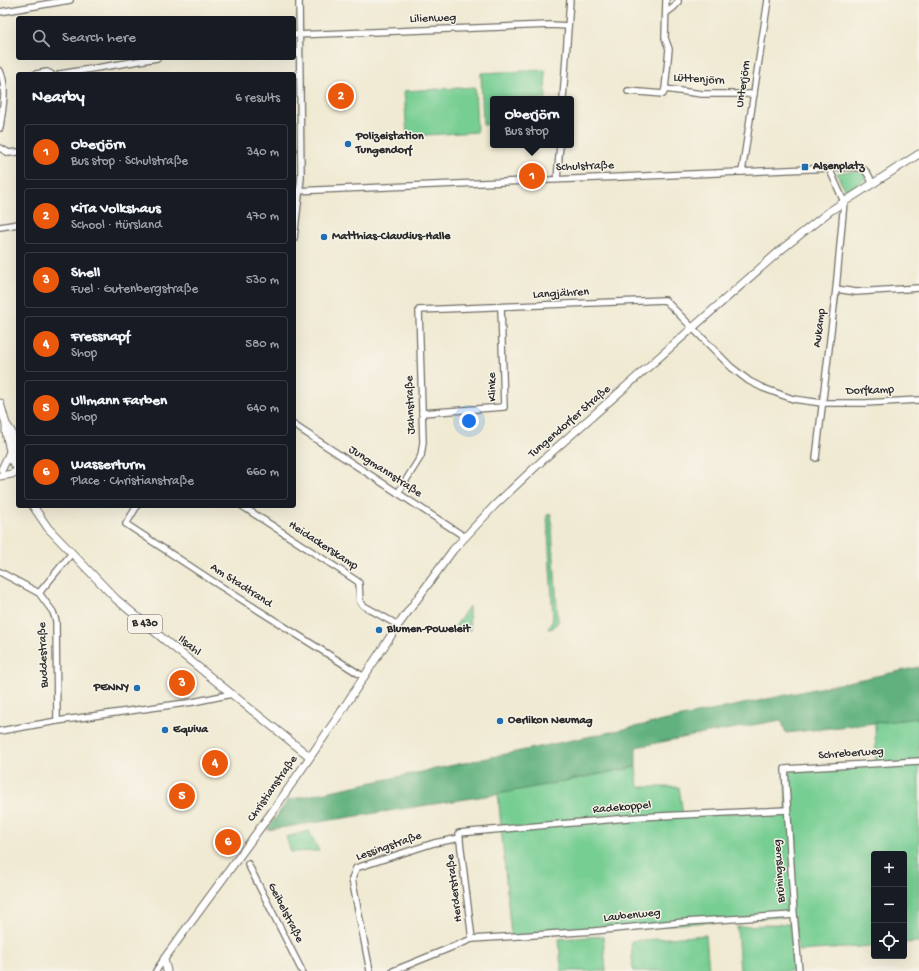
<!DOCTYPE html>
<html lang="en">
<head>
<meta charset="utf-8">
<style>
	:root { --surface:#171b24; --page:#242831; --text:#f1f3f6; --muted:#9ea1a6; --line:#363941; --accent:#ea580c }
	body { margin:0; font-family:"Gochi Hand",sans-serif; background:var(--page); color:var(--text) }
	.controls { position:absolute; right:12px; bottom:12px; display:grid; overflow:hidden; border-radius:4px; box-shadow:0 4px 16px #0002 }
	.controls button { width:36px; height:36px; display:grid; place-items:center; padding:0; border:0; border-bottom:1px solid var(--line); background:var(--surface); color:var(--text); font:20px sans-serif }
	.you { position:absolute; left:469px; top:421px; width:14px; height:14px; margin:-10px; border:3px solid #fff; border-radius:50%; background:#1a73e8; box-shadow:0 0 0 6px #1a73e833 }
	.badge { display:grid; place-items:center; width:26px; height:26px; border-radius:50%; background:var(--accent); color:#fff; font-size:13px; font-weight:700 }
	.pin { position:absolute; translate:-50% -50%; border:2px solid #fff; box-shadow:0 1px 4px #0006 }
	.popup { position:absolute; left:490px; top:96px; width:84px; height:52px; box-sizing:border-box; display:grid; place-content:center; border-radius:4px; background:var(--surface); filter:drop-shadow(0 1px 3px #0005); font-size:13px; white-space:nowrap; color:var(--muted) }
	.popup b { font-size:15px; color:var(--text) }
	.popup::after { content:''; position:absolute; left:50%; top:100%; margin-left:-8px; border:8px solid transparent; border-top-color:var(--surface) }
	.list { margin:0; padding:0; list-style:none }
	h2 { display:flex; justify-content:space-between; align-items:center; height:52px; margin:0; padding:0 16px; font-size:17px }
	h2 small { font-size:13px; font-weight:400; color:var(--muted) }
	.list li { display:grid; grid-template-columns:26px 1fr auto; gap:12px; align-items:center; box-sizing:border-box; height:56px; margin:0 8px 8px; padding:0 8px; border:1px solid var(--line); border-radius:4px }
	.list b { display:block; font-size:15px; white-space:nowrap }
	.list p { margin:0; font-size:13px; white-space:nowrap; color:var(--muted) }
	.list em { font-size:13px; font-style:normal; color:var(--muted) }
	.icon { flex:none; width:22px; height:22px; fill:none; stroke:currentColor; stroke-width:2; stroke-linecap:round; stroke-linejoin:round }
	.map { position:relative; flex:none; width:919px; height:971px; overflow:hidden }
	.search { position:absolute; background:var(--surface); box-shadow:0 4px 16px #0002; left:16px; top:16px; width:280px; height:44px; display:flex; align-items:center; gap:10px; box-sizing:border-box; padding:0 14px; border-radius:4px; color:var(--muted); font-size:15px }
	.panel { position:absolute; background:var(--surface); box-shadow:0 4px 16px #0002; left:16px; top:72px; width:280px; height:436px; border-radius:4px }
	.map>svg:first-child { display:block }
</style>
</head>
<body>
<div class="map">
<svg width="919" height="971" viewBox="0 0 919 971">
	<rect width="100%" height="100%" fill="#f7f3e8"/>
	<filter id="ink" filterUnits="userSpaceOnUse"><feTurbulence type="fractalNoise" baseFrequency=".025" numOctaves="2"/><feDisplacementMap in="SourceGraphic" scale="8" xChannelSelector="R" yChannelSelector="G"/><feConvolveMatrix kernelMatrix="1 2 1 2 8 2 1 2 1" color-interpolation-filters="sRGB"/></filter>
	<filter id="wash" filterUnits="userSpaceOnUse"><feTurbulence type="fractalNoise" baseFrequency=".012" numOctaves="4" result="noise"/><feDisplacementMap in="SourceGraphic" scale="16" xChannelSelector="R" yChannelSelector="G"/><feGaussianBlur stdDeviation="0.9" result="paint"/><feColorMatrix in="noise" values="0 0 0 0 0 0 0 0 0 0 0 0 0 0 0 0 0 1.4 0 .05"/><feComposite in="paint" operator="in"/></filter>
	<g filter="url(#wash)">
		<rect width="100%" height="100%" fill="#f0ead3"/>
		<!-- green -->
		<g fill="#77ce93" stroke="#517c5f">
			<polygon points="545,70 546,99 493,99 493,124 483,125 481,73"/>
			<polygon points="475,87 477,132 407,136 404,91"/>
			<polygon points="861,171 865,175 865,179 861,183 845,191 837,174 839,172"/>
			<polygon points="551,514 558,622 553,628 548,629 552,622 553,617 547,515"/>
			<polygon points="469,606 470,630 455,631 455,627"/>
			<polygon points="919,718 919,942 904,943 904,854 874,854 874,946 798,951 794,916 511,936 498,794 636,767 638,787 679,787 683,815 787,810 785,769 876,763 875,723"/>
			<polygon points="309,831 319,851 291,852 286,837"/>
			<polygon points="790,923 793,971 740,971 737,927"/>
			<polygon points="706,935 709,971 633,971 631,941"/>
			<polygon points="603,936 606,971 561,971 559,939"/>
		</g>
		<!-- forest -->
		<polygon fill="#61b17d" stroke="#466e54" points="919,667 919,718 786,733 781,720 713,732 636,747 636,767 498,794 267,830 288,800"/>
	</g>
	<g filter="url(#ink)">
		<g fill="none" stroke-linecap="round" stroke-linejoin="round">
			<!-- minor casing -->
			<g stroke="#706e66" stroke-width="8">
				<g id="minor">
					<polyline points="0,12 70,0"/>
					<polyline points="666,13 674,7 678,2 678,0"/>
					<polyline points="294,35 551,25 568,26"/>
					<path d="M0,71C8,88 2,110 0,128"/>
					<polyline points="36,74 47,72 51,74"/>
					<polyline points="60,74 157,58"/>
					<polyline points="665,89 702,94 754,94"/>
					<polyline points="628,91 663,94 665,89 669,49 665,38 666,0"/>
					<polyline points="563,99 570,0"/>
					<polyline points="0,148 9,153 18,152"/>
					<polyline points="742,172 768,0"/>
					<polyline points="557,179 560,145"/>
					<path d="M294,191L856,167C866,168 869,175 872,183"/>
					<polyline points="0,227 18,224"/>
					<polyline points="294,238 301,178 299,0"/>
					<polyline points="836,289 856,292 919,288"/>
					<polyline points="422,413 504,407 501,308"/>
					<polyline points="294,425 465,537"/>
					<polyline points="816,458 836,289 844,202 829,168"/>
					<polyline points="398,493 421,456 423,442 419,310 665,300 731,367 749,381 763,388 793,399 822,403 865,403 919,400"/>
					<polyline points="137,506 126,524 214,582 364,677"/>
					<polyline points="242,506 357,581 359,583 360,602 364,606 398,625"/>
					<polyline points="0,572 39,593 53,612 56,621 57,721"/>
					<polyline points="39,593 72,553"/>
					<polyline points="0,731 57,721 193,702 232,694"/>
					<polyline points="248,864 302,971"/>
					<polyline points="472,939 459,833 639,817 787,810"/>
					<polyline points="156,971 164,959"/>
					<polyline points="370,971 352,879 356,868 434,843 460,838"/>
					<polyline points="393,971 472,939 594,931 685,922 794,915"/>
					<polyline points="799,971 794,915 785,769 919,761"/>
				</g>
			</g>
			<!-- major casing -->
			<g stroke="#706e66" stroke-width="9">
				<g id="major">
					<polyline points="0,403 6,424 6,432 12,461 18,469"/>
					<polyline points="6,424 11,431 18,456"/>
					<polyline points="2,469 10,452"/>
					<polyline points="0,476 12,474 18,470"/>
					<polyline points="33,506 48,528 116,599 167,642 309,756"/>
					<polyline points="167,971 164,959 277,805 337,718 396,628 453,550 495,505 546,457 782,249 830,211 919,154"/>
				</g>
			</g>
			<!-- minor -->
			<use href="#minor" stroke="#fff" stroke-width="5.5"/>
			<!-- major -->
			<use href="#major" stroke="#fff" stroke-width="7"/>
		</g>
	</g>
	<!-- markers -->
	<g fill="#1f6fb2" stroke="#f7f3e8" stroke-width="1.5">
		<circle cx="348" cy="144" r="4"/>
		<rect x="801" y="163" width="8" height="8" rx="2"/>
		<circle cx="324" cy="237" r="4"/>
		<circle cx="379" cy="630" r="4"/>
		<circle cx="137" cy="688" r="4"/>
		<circle cx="500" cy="721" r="4"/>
		<circle cx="165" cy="730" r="4"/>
	</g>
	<g text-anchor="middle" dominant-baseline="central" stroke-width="3" stroke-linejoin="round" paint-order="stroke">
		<!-- shield labels -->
		<rect fill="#f7f3e8" stroke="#686764" stroke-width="1" x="128" y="615" width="34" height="18" rx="3"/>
		<g font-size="11" font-weight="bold" fill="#2b2b2b">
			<text x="145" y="624">B 430</text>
		</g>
		<!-- street labels -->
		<g font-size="12" fill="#2b2b2b" stroke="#f7f3e8">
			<text transform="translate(433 19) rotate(-2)">Lilienweg</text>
			<text transform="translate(699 80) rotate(4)">Lüttenjörn</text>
			<text transform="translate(744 84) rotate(-81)">Unterjörn</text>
			<text transform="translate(585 167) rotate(-2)">Schulstraße</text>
			<text transform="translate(561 294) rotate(-3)">Langjähren</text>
			<text transform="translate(820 328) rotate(-83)">Aukamp</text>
			<text transform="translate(493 387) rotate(-92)">Klinke</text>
			<text transform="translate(870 391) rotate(-2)">Dorfkamp</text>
			<text transform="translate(411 405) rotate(-92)">Jahnstraße</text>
			<text transform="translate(570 422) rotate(-41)">Tungendorfer Straße</text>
			<text transform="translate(385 472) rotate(33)">Jungmannstraße</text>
			<text transform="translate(323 546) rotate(33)">Heidackerskamp</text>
			<text transform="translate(241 586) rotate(33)">Am Stadtrand</text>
			<text transform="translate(189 646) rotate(39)">Ilsahl</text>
			<text transform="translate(44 655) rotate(-92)">Buddestraße</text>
			<text transform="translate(851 754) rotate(-4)">Schreberweg</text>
			<text transform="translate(273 789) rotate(-55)">Christianstraße</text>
			<text transform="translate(622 808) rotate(-5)">Radekoppel</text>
			<text transform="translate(389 847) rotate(-19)">Lessingstraße</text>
			<text transform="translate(780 871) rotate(-94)">Brüningsweg</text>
			<text transform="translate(455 888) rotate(-97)">Herderstraße</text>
			<text transform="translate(285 913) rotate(63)">Geibelstraße</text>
			<text transform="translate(632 916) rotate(-6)">Laubenweg</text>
		</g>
		<!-- poi labels -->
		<g font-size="12" font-weight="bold" fill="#2b2b2b" stroke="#f7f3e8" text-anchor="start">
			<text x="356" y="137">Polizeistation<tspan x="356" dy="14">Tungendorf</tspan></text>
			<text x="813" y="167">Alsenplatz</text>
			<text x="332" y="237">Matthias-Claudius-Halle</text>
			<text x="387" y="630">Blumen-Poweleit</text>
			<text x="129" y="688" text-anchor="end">PENNY</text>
			<text x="508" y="721">Oerlikon Neumag</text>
			<text x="173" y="730">Equiva</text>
		</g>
	</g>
</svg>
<div class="controls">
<button>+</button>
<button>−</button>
<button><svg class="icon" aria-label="locate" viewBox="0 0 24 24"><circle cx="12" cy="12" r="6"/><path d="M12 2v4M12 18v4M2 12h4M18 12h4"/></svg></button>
</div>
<div class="you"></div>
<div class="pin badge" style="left:532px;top:176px">1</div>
<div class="popup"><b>Oberjörn</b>Bus stop</div>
<div class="pin badge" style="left:341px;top:96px">2</div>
<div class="pin badge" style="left:182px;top:683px">3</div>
<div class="pin badge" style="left:215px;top:763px">4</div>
<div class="pin badge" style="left:182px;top:796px">5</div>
<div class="pin badge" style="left:228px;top:842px">6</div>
<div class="search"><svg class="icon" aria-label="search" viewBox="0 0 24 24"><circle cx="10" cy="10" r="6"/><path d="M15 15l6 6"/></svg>Search here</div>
<section class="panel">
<h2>Nearby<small>6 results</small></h2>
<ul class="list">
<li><span class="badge">1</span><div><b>Oberjörn</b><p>Bus stop · Schulstraße</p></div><em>340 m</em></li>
<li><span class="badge">2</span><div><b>KiTa Volkshaus</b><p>School · Hürsland</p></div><em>470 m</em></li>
<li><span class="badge">3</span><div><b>Shell</b><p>Fuel · Gutenbergstraße</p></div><em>530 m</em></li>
<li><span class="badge">4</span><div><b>Fressnapf</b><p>Shop</p></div><em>580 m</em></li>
<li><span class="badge">5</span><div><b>Ullmann Farben</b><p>Shop</p></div><em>640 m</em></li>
<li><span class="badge">6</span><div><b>Wasserturm</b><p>Place · Christianstraße</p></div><em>660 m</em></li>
</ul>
</section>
</div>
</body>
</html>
